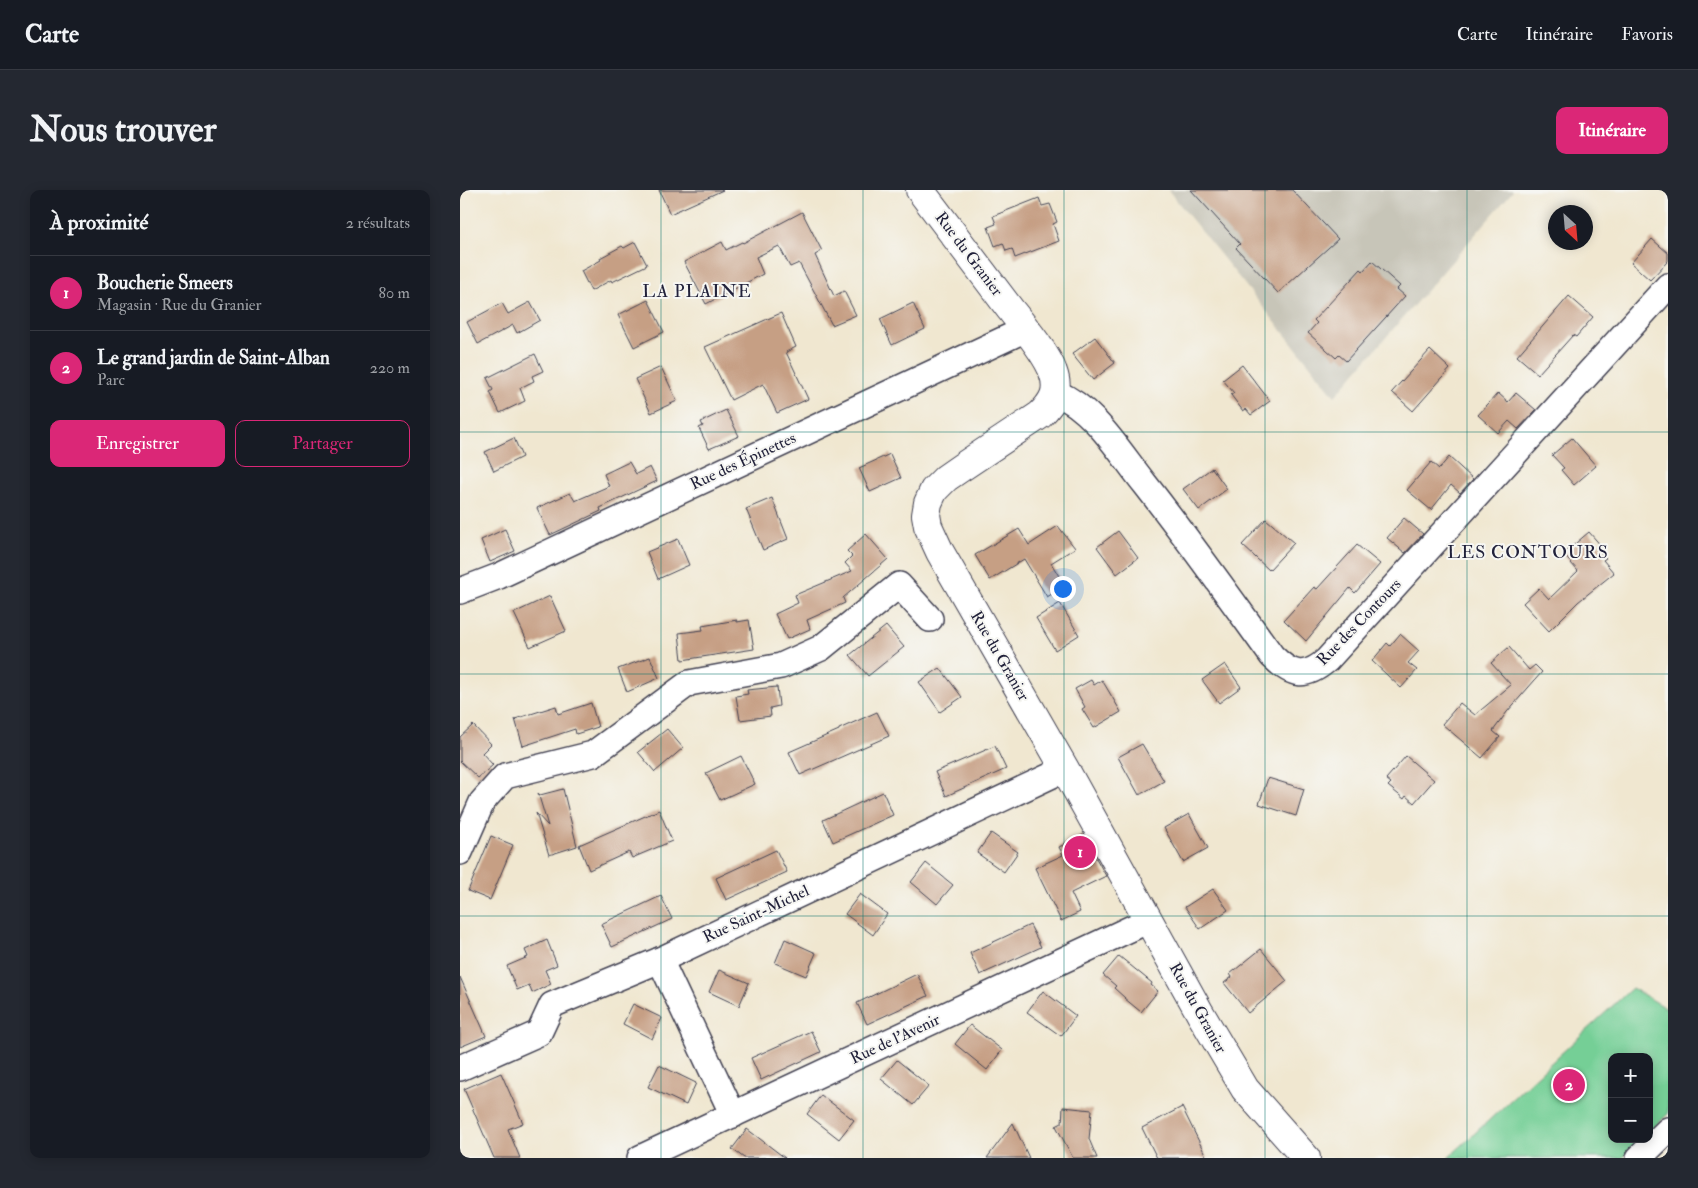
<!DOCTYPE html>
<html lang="fr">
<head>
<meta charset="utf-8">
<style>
	:root { --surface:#171b24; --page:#242831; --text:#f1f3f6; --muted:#9ea1a6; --line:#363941; --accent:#db2777 }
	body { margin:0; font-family:"IM FELL Double Pica",serif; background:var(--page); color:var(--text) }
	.controls { position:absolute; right:15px; bottom:15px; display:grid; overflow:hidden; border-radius:10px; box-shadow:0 2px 12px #0003 }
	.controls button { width:45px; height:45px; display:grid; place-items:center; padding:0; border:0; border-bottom:1px solid var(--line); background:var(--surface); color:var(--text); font:25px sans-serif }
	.compass { position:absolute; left:1088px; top:15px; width:45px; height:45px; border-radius:50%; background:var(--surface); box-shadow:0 2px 12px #0003; rotate:154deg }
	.you { position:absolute; left:602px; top:398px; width:18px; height:18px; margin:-12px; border:4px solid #fff; border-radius:50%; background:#1a73e8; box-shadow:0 0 0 8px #1a73e833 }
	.badge { display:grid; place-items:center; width:32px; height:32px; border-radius:50%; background:var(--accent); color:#fff; font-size:16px; font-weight:700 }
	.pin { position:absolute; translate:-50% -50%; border:2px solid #fff; box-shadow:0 1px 5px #0006 }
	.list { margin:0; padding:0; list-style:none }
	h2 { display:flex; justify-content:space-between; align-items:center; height:65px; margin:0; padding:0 20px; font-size:21px }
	h2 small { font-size:16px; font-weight:400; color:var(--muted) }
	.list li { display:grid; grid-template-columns:32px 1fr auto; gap:15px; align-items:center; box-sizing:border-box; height:75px; padding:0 20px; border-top:1px solid var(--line) }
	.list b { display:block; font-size:19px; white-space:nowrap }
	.list p { margin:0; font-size:16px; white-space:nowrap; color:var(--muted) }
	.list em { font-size:16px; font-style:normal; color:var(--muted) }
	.actions { display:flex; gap:10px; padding:15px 20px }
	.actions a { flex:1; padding:11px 0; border:1px solid var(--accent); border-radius:10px; text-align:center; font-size:18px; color:var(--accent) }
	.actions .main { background:var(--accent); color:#fff }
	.map { position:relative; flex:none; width:1208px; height:968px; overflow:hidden; border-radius:10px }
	header { display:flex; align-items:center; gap:30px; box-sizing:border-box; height:70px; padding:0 25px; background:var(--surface); border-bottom:1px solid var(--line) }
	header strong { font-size:24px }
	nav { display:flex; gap:28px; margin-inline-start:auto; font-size:18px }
	.intro { display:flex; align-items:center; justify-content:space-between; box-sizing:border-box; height:120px; padding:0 30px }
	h1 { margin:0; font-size:35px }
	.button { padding:12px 22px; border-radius:10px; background:var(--accent); color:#fff; font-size:18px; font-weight:700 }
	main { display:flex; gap:30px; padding:0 30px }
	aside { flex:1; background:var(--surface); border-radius:10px; box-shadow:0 2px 12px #0003 }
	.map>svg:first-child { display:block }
</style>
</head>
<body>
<header>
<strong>Carte</strong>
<nav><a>Carte</a><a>Itinéraire</a><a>Favoris</a></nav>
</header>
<div class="intro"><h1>Nous trouver</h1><a class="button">Itinéraire</a></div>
<main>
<aside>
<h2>À proximité<small>2 résultats</small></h2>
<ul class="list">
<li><span class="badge">1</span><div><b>Boucherie Smeers</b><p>Magasin · Rue du Granier</p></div><em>80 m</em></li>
<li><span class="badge">2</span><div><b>Le grand jardin de Saint-Alban</b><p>Parc</p></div><em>220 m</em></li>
</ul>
<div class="actions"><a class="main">Enregistrer</a><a>Partager</a></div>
</aside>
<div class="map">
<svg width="1208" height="968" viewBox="0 0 1208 968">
	<rect width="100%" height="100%" fill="#f6f6f2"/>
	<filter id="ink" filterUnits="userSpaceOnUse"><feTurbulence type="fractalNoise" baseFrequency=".02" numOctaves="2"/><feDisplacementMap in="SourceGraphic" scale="10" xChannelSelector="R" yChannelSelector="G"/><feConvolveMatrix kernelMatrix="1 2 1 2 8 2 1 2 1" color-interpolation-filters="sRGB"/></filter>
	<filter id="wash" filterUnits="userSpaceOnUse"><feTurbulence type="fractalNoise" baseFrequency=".0096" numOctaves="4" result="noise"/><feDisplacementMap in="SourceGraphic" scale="20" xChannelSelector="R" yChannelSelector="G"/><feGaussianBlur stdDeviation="1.12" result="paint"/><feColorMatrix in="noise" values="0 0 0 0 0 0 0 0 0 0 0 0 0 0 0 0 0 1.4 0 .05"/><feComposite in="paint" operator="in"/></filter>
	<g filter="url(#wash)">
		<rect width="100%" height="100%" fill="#f0e7d0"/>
		<!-- industrial -->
		<polygon fill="#c7c5b8" points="708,0 1052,0 1053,1 875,206"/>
		<!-- green -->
		<polygon fill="#75cf96" stroke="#4c7868" points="1172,798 1208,819 1208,924 1189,942 1189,867 1152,867 1152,949 1181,949 1162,968 988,968"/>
		<g id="blocks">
			<!-- building -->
			<g fill="#c69f84">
				<polygon points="199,0 263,0 210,24"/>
				<polygon points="731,0 832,0 878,49 818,103 776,58 780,54"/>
				<polygon points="579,8 582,16 590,14 597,32 593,34 599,51 555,68 552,59 546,61 543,53 535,56 528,37 536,34 533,26"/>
				<polygon points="342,22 362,61 355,65 374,106 384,101 396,125 372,135 339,73 330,77 319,56 296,67 303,84 246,114 224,72 262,52 266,60 282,52 283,53"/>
				<polygon points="1192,49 1208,63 1208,71 1190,90 1171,73"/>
				<polygon points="175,52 187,75 152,92 151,90 131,101 121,81 141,70 140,68 162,56 164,58"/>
				<polygon points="912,71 940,96 937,99 945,106 886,171 879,165 876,168 848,143 857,133 854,130 879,103 901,79 903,81"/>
				<polygon points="1109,106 1133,127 1116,147 1113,145 1078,184 1057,166"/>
				<polygon points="188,110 204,142 174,157 158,125"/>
				<polygon points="70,112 80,130 57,143 53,135 18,154 7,132 42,113 48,124"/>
				<polygon points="453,113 465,139 432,155 420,129"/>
				<polygon points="321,123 336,157 326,162 348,209 317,223 303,194 271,210 245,157"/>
				<polygon points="635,147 655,173 633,190 612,164"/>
				<polygon points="970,160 990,179 953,221 932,202"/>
				<polygon points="75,164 83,181 72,186 74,191 60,198 65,211 40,223 30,202 33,200 27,188"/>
				<polygon points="782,175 810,211 791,225 786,219 783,221 771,205 774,203 763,190"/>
				<polygon points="201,177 217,211 191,223 175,189"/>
				<polygon points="1038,203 1048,212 1056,203 1076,220 1058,239 1049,231 1038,243 1018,225"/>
				<polygon points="266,220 279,246 249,259 239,238 243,236 241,232"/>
				<polygon points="54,248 62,267 34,281 25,262"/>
				<polygon points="1112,248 1136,276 1114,295 1101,280 1104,278 1092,265"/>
				<polygon points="430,264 441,288 410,302 399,278"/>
				<polygon points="989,267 1013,289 1000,303 991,295 971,320 947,300 971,272 979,279"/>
				<polygon points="169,272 176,284 190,277 197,291 140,318 141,321 90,345 77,318 110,303 115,311 149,296 144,284"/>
				<polygon points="752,278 767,299 739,320 723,299"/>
				<polygon points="312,308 328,349 303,360 286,319"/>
				<polygon points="944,328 963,344 945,363 927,348"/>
				<polygon points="806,329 834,353 809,380 782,355"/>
				<polygon points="598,336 615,358 591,373 605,396 587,407 564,369 530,390 515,365 559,339 569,355"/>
				<polygon points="45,339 55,361 30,372 21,350"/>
				<polygon points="658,341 678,368 657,384 637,357"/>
				<polygon points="1129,342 1143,358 1140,362 1146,368 1143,370 1154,383 1118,412 1089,441 1063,413 1079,398 1089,409 1118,381 1103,364"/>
				<polygon points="406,344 428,369 383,408 385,413 347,430 350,439 327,449 315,424 338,413 335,405 392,381 385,373 392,366 387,361"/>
				<polygon points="218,349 229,375 198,389 187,362"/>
				<polygon points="897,355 920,374 895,403 890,398 846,451 824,430 854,397 857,399"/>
				<polygon points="90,406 106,441 70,457 54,423"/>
				<polygon points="600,413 619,445 595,460 576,428"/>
				<polygon points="277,430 277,432 289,430 294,459 222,470 219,443 243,440 242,436"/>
				<polygon points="426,436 444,457 408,486 390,465"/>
				<polygon points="940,444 959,461 948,473 957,480 941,498 912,471 927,453 930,456"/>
				<polygon points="1049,457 1069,480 1075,475 1082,482 1047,522 1033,541 1040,547 1022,568 982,534 1000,513 1015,525 1051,495 1031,473"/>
				<polygon points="190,467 199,488 167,502 158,479"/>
				<polygon points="765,474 781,497 759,513 742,490"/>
				<polygon points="480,478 502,507 480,522 459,492"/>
				<polygon points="631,490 634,495 642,490 661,522 634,538 622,519 625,517 615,499"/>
				<polygon points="317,497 319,516 310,518 311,526 280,530 276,506 288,504 287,500"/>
				<polygon points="131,513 138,537 116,544 115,539 63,556 55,529 96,516 98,524"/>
				<polygon points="417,522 429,546 340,585 329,562 379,540 379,539"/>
				<polygon points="13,535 31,554 22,563 33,575 18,588 0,571 0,547"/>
				<polygon points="207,539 223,558 195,582 178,562"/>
				<polygon points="682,554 704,591 679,605 658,567"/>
				<polygon points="535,556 546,579 486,606 475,582"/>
				<polygon points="281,566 295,594 260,610 246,583"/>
				<polygon points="946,566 974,590 954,613 946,606 944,609 928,596 931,593 926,589"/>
				<polygon points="808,588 844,599 836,626 799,614"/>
				<polygon points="103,599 117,656 89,665 76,623 88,636 78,603 80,605"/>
				<polygon points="423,602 433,625 373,652 363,630"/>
				<polygon points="199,620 212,651 172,668 169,662 129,680 119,655"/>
				<polygon points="729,624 748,658 723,672 704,638"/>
				<polygon points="531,643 558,662 544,682 517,663"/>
				<polygon points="623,645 646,686 611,703 620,722 601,731 575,678 603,665 599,657"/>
				<polygon points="31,646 53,655 30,710 8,701"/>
				<polygon points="316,660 327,682 266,710 256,688"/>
				<polygon points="466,673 493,695 477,714 451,692"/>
				<polygon points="753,699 768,720 740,739 725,717"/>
				<polygon points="400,704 427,724 413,745 385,724"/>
				<polygon points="201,706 212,729 152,757 141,734"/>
				<polygon points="570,735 581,757 520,785 510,763"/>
				<polygon points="325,749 356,763 346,786 315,773"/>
				<polygon points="87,750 97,775 85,780 91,794 72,803 69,795 57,800 47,776 68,767 65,760"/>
				<polygon points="801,759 827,791 788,823 764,793 772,787 770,784"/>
				<polygon points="659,766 692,793 691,795 698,801 681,822 664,808 665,808 654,798 656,796 643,785"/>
				<polygon points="259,780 289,793 279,816 249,802"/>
				<polygon points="457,784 468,806 407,834 397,813"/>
				<polygon points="0,787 26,846 0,857"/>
				<polygon points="583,801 616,826 601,846 567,822"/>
				<polygon points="173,814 202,828 192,849 163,834"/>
				<polygon points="510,835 542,860 527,880 495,854"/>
				<polygon points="351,841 361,862 301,890 291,868"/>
				<polygon points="437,870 469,896 453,915 421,889"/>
				<polygon points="199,875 236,893 226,915 188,897"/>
				<polygon points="41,883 63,933 48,939 60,968 34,968 4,899"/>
				<polygon points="361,905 394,930 379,949 347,924"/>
				<polygon points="603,917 632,920 629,949 637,968 613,968 596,936 602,933"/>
				<polygon points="722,917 747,968 697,968 682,938"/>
				<polygon points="553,933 569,968 527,968"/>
				<polygon points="287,939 325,968 284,968 272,959"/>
			</g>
		</g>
	</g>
	<g filter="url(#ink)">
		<use href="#blocks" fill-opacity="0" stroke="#414051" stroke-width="1"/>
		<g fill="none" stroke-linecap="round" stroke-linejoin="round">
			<!-- minor casing -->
			<g stroke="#414051" stroke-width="28">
				<g id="minor">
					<path d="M596,203C634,218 660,263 685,294C729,350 770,408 812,466C832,486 845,489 867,470L1208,96"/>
					<polyline points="0,401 39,386 566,139"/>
					<polyline points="0,662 22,612 45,586 133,564 229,493 321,476 361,458 439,395 470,429"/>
					<polyline points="200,770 273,925"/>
					<polyline points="0,878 79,843 92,815 200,770 605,579"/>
					<polyline points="180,968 689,730"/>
					<polyline points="1179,968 1208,940"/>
				</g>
			</g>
			<!-- tertiary casing -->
			<g stroke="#414051" stroke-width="30">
				<path id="tertiary" d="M460,0C490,40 520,79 550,119C562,134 587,164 593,182C600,201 593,212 580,225L502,277L486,288L474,300L468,313L466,325L468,336L480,362L605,579L740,823L785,899L846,968"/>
			</g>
			<!-- minor -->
			<use href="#minor" stroke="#fff" stroke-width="25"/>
			<!-- tertiary -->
			<use href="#tertiary" stroke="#fff" stroke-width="28"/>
		</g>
	</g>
	<!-- grid -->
	<path fill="none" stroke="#0f766e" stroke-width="1" stroke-opacity="0.55" d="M201,0V968M403,0V968M604,0V968M805,0V968M1007,0V968M0,242H1208M0,484H1208M0,726H1208"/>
	<g text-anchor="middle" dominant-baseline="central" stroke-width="4" stroke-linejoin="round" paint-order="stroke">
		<!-- street labels -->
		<g font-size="16" fill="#22223b" stroke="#f6f6f2">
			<text transform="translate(509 64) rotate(53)">Rue du Granier</text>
			<text transform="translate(283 271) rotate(-25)">Rue des Épinettes</text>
			<text transform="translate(899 432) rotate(-46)">Rue des Contours</text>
			<text transform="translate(540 466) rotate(60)">Rue du Granier</text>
			<text transform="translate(296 724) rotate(-25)">Rue Saint-Michel</text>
			<text transform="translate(738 818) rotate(61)">Rue du Granier</text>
			<text transform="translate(435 849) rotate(-25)">Rue de l'Avenir</text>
		</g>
		<!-- neighbourhood labels -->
		<g font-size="18" letter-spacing="1" fill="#22223b" stroke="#f6f6f2">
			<text x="237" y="101">LA PLAINE</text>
			<text x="1068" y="362">LES CONTOURS</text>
		</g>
	</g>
</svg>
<div class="controls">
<button>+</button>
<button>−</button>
</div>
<svg class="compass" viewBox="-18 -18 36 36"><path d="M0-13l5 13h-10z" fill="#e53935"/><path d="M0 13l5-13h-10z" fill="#9ea1a6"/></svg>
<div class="you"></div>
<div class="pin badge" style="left:620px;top:662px">1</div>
<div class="pin badge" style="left:1109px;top:895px">2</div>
</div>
</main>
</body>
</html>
